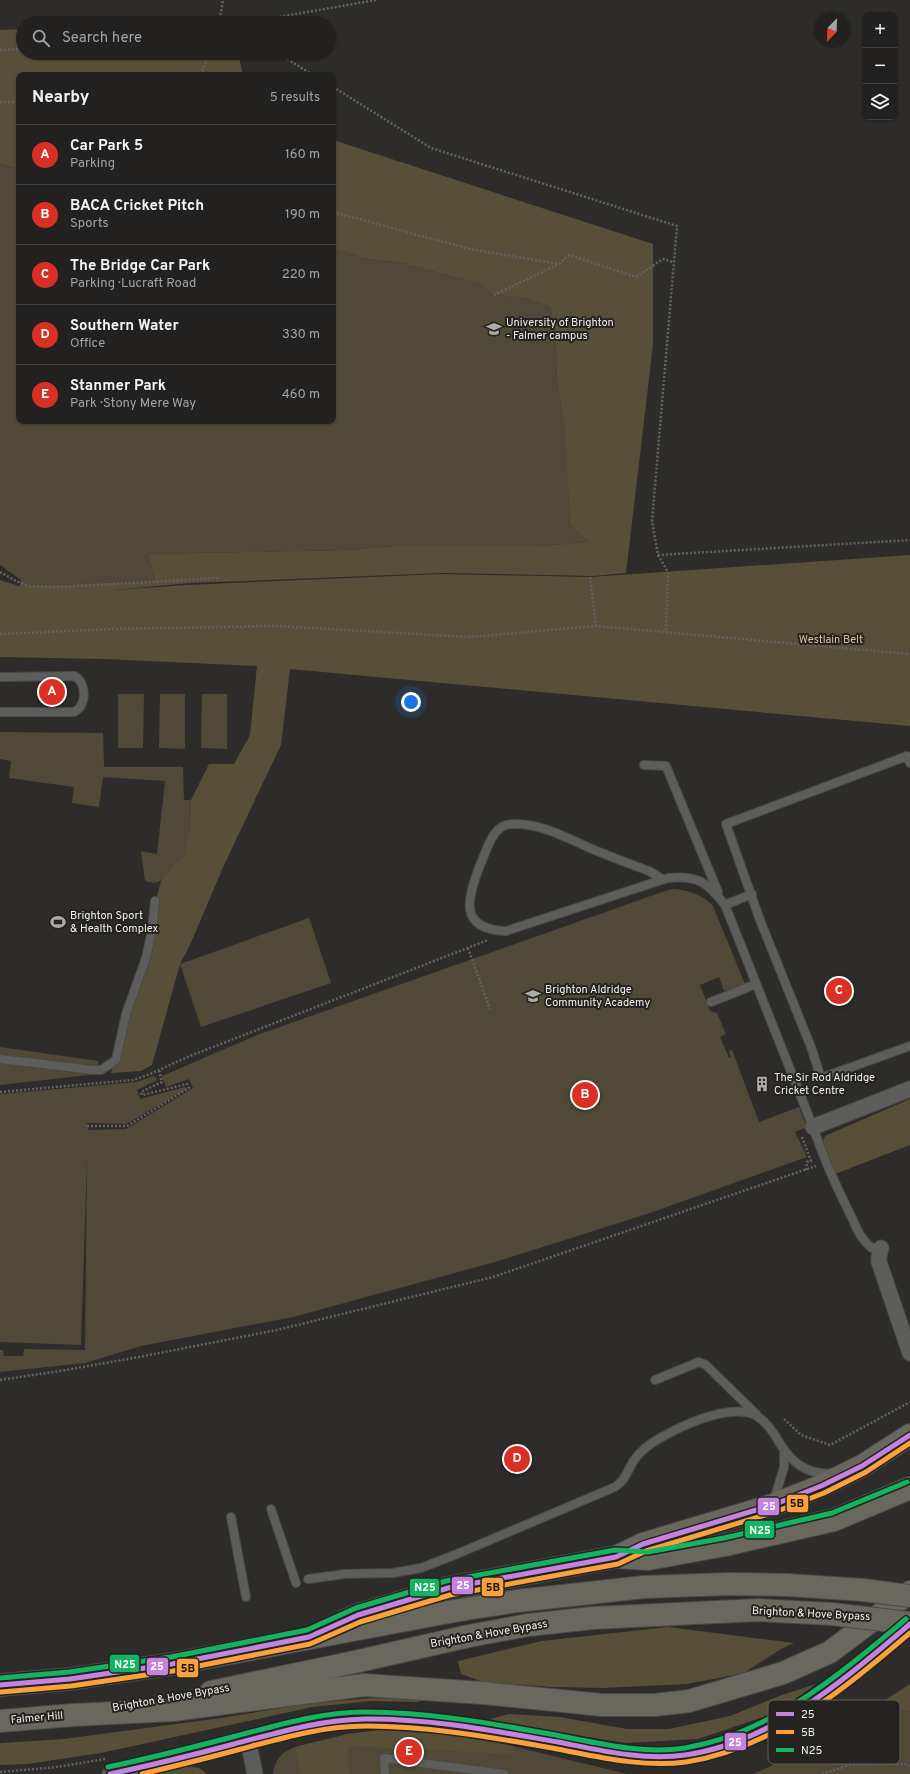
<!DOCTYPE html>
<html lang="en">
<head>
<meta charset="utf-8">
<style>
	:root { --surface:#222120; --page:#2e2e2d; --text:#f1f3f6; --muted:#a2a3a5; --line:#3f3e3e; --accent:#d93025 }
	body { margin:0; font-family:Overpass,sans-serif; background:var(--page); color:var(--text) }
	.controls { position:absolute; right:12px; top:12px; display:grid; overflow:hidden; border-radius:8px; box-shadow:0 1px 3px #0004 }
	.controls button { width:36px; height:36px; display:grid; place-items:center; padding:0; border:0; border-bottom:1px solid var(--line); background:var(--surface); color:var(--text); font:20px sans-serif }
	.compass { position:absolute; left:814px; top:12px; width:36px; height:36px; border-radius:50%; background:var(--surface); box-shadow:0 1px 3px #0004; rotate:203deg }
	.you { position:absolute; left:411px; top:702px; width:14px; height:14px; margin:-10px; border:3px solid #fff; border-radius:50%; background:#1a73e8; box-shadow:0 0 0 6px #1a73e833 }
	.badge { display:grid; place-items:center; width:26px; height:26px; border-radius:50%; background:var(--accent); color:#fff; font-size:13px; font-weight:700 }
	.pin { position:absolute; translate:-50% -50%; border:2px solid #fff; box-shadow:0 1px 4px #0006 }
	.list { margin:0; padding:0; list-style:none }
	h2 { display:flex; justify-content:space-between; align-items:center; height:52px; margin:0; padding:0 16px; font-size:17px }
	h2 small { font-size:13px; font-weight:400; color:var(--muted) }
	.list li { display:grid; grid-template-columns:26px 1fr auto; gap:12px; align-items:center; box-sizing:border-box; height:60px; padding:0 16px; border-top:1px solid var(--line) }
	.list b { display:block; font-size:15px; white-space:nowrap }
	.list p { margin:0; font-size:13px; white-space:nowrap; color:var(--muted) }
	.list em { font-size:13px; font-style:normal; color:var(--muted) }
	.icon { flex:none; width:22px; height:22px; fill:none; stroke:currentColor; stroke-width:2; stroke-linecap:round; stroke-linejoin:round }
	.map { position:relative; flex:none; width:910px; height:1774px; overflow:hidden }
	.search { position:absolute; background:var(--surface); box-shadow:0 1px 3px #0004; left:16px; top:16px; width:320px; height:44px; display:flex; align-items:center; gap:10px; box-sizing:border-box; padding:0 14px; border-radius:22px; color:var(--muted); font-size:15px }
	.panel { position:absolute; background:var(--surface); box-shadow:0 1px 3px #0004; left:16px; top:72px; width:320px; height:352px; border-radius:8px }
	.map>svg:first-child { display:block }
</style>
</head>
<body>
<div class="map">
<svg width="910" height="1774" viewBox="0 0 910 1774">
	<rect width="100%" height="100%" fill="#2d2c2a"/>
	<!-- green -->
	<g fill="#504938">
		<polygon points="0,164 19,169 19,421 333,421 333,249 368,259 402,263 481,284 494,295 525,298 550,307 555,329 557,379 566,439 570,525 589,542 541,546 394,546 348,550 148,554 155,581 29,586 20,584 21,580 0,565"/>
		<polygon points="118,694 144,694 143,748 118,748"/>
		<polygon points="160,694 185,694 185,749 159,748"/>
		<polygon points="202,694 227,694 227,749 201,748"/>
		<path d="M0,732L103,733L104,767H183L184,800H191C190,815 191,845 183,858C180,862 174,863 171,868C163,879 161,886 145,881L141,851L157,854L165,781L103,777L99,807L72,803L74,787L9,778L11,761L0,759Z"/>
		<path d="M673,889C689,890 701,894 713,906L745,984L724,991L719,977L700,985L710,1011L717,1013L726,1034L720,1037L729,1058L731,1057L729,1051L732,1050L759,1122L799,1107L807,1127L795,1132L807,1157L650,1213L495,1262L293,1317L141,1346L85,1363L0,1372V1350H3L4,1356H23L24,1349L85,1350L87,1159L81,1345L0,1342V1094L136,1082L154,1076L157,1080L137,1090L140,1099L185,1087L187,1089L126,1124L87,1123L88,1130L126,1129L193,1088L189,1079L166,1087L162,1076L257,1035L662,892Z"/>
		<polygon points="309,918 331,983 201,1027 180,964"/>
		<polygon points="0,1047 98,1061 98,1074 0,1085"/>
		<polygon points="879,1704 910,1712 910,1774 753,1774 798,1754"/>
		<path d="M389,1730L456,1736L483,1739L627,1774H273C274,1760 283,1751 295,1747L348,1734Z"/>
	</g>
	<!-- forest -->
	<g fill="#584f39">
		<polygon points="23,29 23,53 238,53 243,75 19,75 19,169 0,164 0,30"/>
		<polygon points="333,140 653,244 653,345 626,573 593,576 444,573 190,583 113,590 187,585 441,574 590,577 910,555 910,726 290,669 281,745 224,865 190,945 180,964 152,1065 141,1071 111,1073 161,881 174,864 182,859 185,852 190,827 191,800 209,764 234,764 250,735 257,666 104,659 0,657 0,580 19,586 20,584 29,586 155,581 148,554 348,550 393,546 541,546 589,542 570,525 565,434 557,379 555,329 550,307 525,298 494,295 481,284 402,263 368,259 333,249"/>
		<polygon points="910,1099 910,1145 835,1174 822,1144 825,1136"/>
		<polygon points="668,1627 794,1643 781,1649 744,1673 687,1684 603,1688 552,1687 483,1682 461,1674 458,1661 542,1641"/>
		<polygon points="816,1684 778,1712 698,1739 626,1743 509,1725 490,1719 509,1714 560,1717 627,1729 669,1729 730,1716 782,1695"/>
		<polygon points="910,1684 910,1712 879,1704"/>
		<polygon points="372,1698 419,1699 419,1702 372,1701 312,1707 101,1753 27,1764 0,1765 0,1743 64,1739 221,1718 311,1703"/>
		<path d="M386,1729C430,1731 473,1737 515,1747L512,1754L349,1746L348,1762L349,1774H300L295,1747L348,1734Z"/>
		<path d="M181,1767C191,1767 199,1765 206,1774H157Z"/>
	</g>
	<g fill="none" stroke-linecap="round" stroke-linejoin="round">
		<!-- service casing -->
		<g stroke="#4a4947" stroke-width="10">
			<g id="service">
				<path d="M0,677L75,676C87,684 87,706 74,712H0"/>
				<polyline points="910,763 907,756 726,824 760,920 811,1047 821,1078 910,1046"/>
				<polyline points="644,765 666,766 718,892"/>
				<path d="M662,879L649,871C630,864 611,857 592,849C569,839 541,823 514,824C507,824 500,827 496,832C488,841 485,855 480,865C468,898 457,929 506,931L668,878C698,875 707,882 725,905L813,1127C823,1157 835,1184 849,1212C857,1227 858,1237 872,1248H881"/>
				<polyline points="725,905 752,894"/>
				<polyline points="711,1002 756,984"/>
				<polyline points="0,1059 93,1070 101,1070 116,1060 126,1014 146,958 152,931 155,901"/>
				<polyline points="655,1380 699,1362 706,1365 757,1415"/>
				<polyline points="774,1500 784,1467 784,1451"/>
				<polyline points="271,1509 296,1583"/>
				<polyline points="231,1517 246,1597"/>
				<path d="M308,1579L345,1574L393,1573L421,1568L457,1554L615,1487C625,1481 628,1470 634,1460C641,1450 651,1443 662,1437C683,1425 721,1408 745,1412C755,1413 762,1419 768,1426C775,1434 779,1443 785,1451C799,1469 811,1473 832,1474"/>
				<polyline points="385,1774 384,1758 504,1774"/>
			</g>
		</g>
		<!-- minor casing -->
		<g stroke="#4a4947" stroke-width="17">
			<g id="minor">
				<polyline points="813,1127 910,1089"/>
				<polyline points="881,1248 879,1256 879,1262 910,1353"/>
				<polyline points="248,1740 255,1774"/>
				<path d="M110,1774C147,1766 184,1757 222,1747C269,1735 314,1720 363,1719C431,1718 496,1731 562,1743C601,1750 644,1760 685,1755C768,1744 847,1677 910,1624"/>
			</g>
		</g>
		<!-- trunk casing -->
		<g stroke="#4a4947" stroke-width="24">
			<g id="trunk">
				<polyline points="617,1557 648,1559 725,1545 834,1520 910,1488"/>
				<polyline points="346,1620 358,1615 448,1588 616,1557 643,1544 773,1505 821,1486 862,1466 910,1435"/>
				<polyline points="0,1685 70,1679 172,1664 454,1611 517,1601 644,1587 729,1584 788,1585 863,1590"/>
				<polyline points="211,1692 350,1663 469,1636 528,1625 593,1618 758,1610 832,1614"/>
				<polyline points="0,1721 73,1715 173,1710 364,1685 483,1693 602,1705 655,1705 689,1701 783,1673 830,1652 910,1592"/>
			</g>
		</g>
		<!-- path -->
		<g stroke="#626260" stroke-width="2.5" stroke-dasharray="2 2" stroke-linecap="butt">
			<polyline points="219,23 223,0"/>
			<polyline points="244,23 376,0"/>
			<polyline points="0,50 23,49"/>
			<polyline points="277,53 313,75"/>
			<polyline points="201,75 209,53"/>
			<polyline points="333,87 431,148 677,226 652,521 658,555 910,540"/>
			<polyline points="0,102 19,102"/>
			<polyline points="333,212 470,249 559,264"/>
			<polyline points="494,295 559,264 569,255 636,277 663,259 673,262"/>
			<polyline points="658,555 668,572 666,632"/>
			<polyline points="0,572 16,581 29,586 58,587 220,578"/>
			<polyline points="590,577 596,626 910,654"/>
			<polyline points="0,634 114,629 276,626 469,637 596,626"/>
			<polyline points="468,948 490,1009"/>
			<path d="M0,1092L133,1080C153,1074 171,1064 190,1056L488,940"/>
			<polyline points="87,1126 127,1126 189,1088 187,1084 142,1095 141,1092 162,1082 159,1070"/>
			<polyline points="802,1137 811,1161 807,1162 806,1170"/>
			<polyline points="0,1380 60,1371 139,1357 277,1330 493,1277 816,1166"/>
			<polyline points="784,1419 801,1435 830,1445 910,1402"/>
			<polyline points="0,1772 57,1767 105,1759"/>
			<polyline points="822,1774 850,1765 905,1764 910,1766"/>
		</g>
		<!-- service -->
		<use href="#service" stroke="#5d5d5c" stroke-width="8"/>
		<!-- minor -->
		<use href="#minor" stroke="#5d5d5c" stroke-width="15"/>
		<!-- trunk -->
		<use href="#trunk" stroke="#6a675f" stroke-width="22"/>
		<!-- trunk-bridge casing -->
		<g stroke="#4a4947" stroke-width="24" stroke-linecap="butt">
			<g id="trunk-bridge">
				<polyline points="863,1590 910,1596"/>
				<polyline points="832,1614 910,1623"/>
			</g>
		</g>
		<!-- trunk-bridge -->
		<use href="#trunk-bridge" stroke="#6a675f" stroke-width="22"/>
		<!-- bus-1 casing -->
		<g stroke="#242320" stroke-width="8">
			<g id="bus-1">
				<polyline points="0,1685 70,1679 172,1664 309,1637 358,1615 448,1588 616,1557 643,1544 773,1505 821,1486 862,1466 910,1435"/>
				<path d="M110,1774C152,1765 193,1755 234,1744C277,1733 319,1720 364,1719C429,1718 494,1731 558,1742C599,1750 643,1761 685,1755C772,1743 845,1679 910,1624"/>
			</g>
		</g>
		<!-- bus-2 casing -->
		<g stroke="#242320" stroke-width="8">
			<g id="bus-2">
				<polyline points="1,1692 71,1686 173,1671 310,1644 360,1622 450,1595 618,1564 646,1551 775,1512 824,1493 866,1472 910,1443"/>
				<path d="M142,1774C175,1766 208,1758 241,1749C282,1738 323,1726 366,1726C429,1726 490,1737 552,1748C595,1756 642,1768 686,1762C773,1749 845,1688 910,1633"/>
			</g>
		</g>
		<!-- bus-3 casing -->
		<g stroke="#242320" stroke-width="8">
			<g id="bus-3">
				<polyline points="0,1678 69,1672 171,1657 307,1630 356,1608 446,1581 615,1550 648,1552 724,1538 832,1513 907,1482"/>
				<path d="M108,1767C151,1758 194,1747 236,1736C279,1725 321,1712 365,1712C428,1712 489,1723 550,1734C594,1742 641,1755 685,1748C771,1734 841,1673 906,1619"/>
			</g>
		</g>
		<!-- bus-1 -->
		<use href="#bus-1" stroke="#c483df" stroke-width="5"/>
		<!-- bus-2 -->
		<use href="#bus-2" stroke="#f9a23c" stroke-width="5"/>
		<!-- bus-3 -->
		<use href="#bus-3" stroke="#13b361" stroke-width="5"/>
	</g>
	<!-- icons -->
	<defs>
		<g id="university-bare" transform="scale(1.2)"><path d="M0-5L7-2L0 1L-7-2ZM-4 1L0 2.5L4 1V4Q0 6-4 4Z" fill="#acaba9" stroke="#242320" stroke-width="2.5" paint-order="stroke"/></g>
		<g id="stadium-bare" transform="scale(1.2)"><path d="M0-5a6.5 5 0 1 0 0 10a6.5 5 0 1 0 0-10ZM-3.5-1.8h7v3.6h-7Z" fill="#acaba9" stroke="#242320" stroke-width="2.5" paint-order="stroke"/></g>
		<g id="school-bare" transform="scale(1.2)"><path d="M0-5L7-2L0 1L-7-2ZM-4 1L0 2.5L4 1V4Q0 6-4 4Z" fill="#acaba9" stroke="#242320" stroke-width="2.5" paint-order="stroke"/></g>
		<g id="building-bare" transform="scale(1.2)"><path d="M-4-6H4V6H1V3H-1V6H-4ZM-2.5-4.3h1.7v1.8h-1.7ZM.8-4.3h1.7v1.8H.8ZM-2.5-1h1.7V.8h-1.7ZM.8-1h1.7V.8H.8Z" fill="#acaba9" stroke="#242320" stroke-width="2.5" paint-order="stroke"/></g>
	</defs>
	<g fill-rule="evenodd">
		<use href="#university-bare" x="494" y="329"/>
		<use href="#stadium-bare" x="58" y="922"/>
		<use href="#school-bare" x="533" y="996"/>
		<use href="#building-bare" x="762" y="1084"/>
	</g>
	<g text-anchor="middle" dominant-baseline="central" stroke-width="4" stroke-linejoin="round" paint-order="stroke">
		<!-- poi labels -->
		<g font-size="11" fill="#f1f0ed" stroke="#242320" text-anchor="start">
			<text x="506" y="323">University of Brighton<tspan x="506" dy="13">- Falmer campus</tspan></text>
			<text x="70" y="916">Brighton Sport<tspan x="70" dy="13">&amp; Health Complex</tspan></text>
			<text x="545" y="990">Brighton Aldridge<tspan x="545" dy="13">Community Academy</tspan></text>
			<text x="774" y="1078">The Sir Rod Aldridge<tspan x="774" dy="13">Cricket Centre</tspan></text>
		</g>
		<!-- park labels -->
		<g font-size="11" fill="#d8c28f" stroke="#242320">
			<text x="831" y="640">Westlain Belt</text>
		</g>
		<!-- street labels -->
		<g font-size="11" fill="#f1f0ed" stroke="#242320">
			<text transform="translate(811 1614) rotate(3)">Brighton &amp; Hove Bypass</text>
			<text transform="translate(489 1634) rotate(-10)">Brighton &amp; Hove Bypass</text>
			<text transform="translate(171 1698) rotate(-10)">Brighton &amp; Hove Bypass</text>
			<text transform="translate(37 1718) rotate(-5)">Falmer Hill</text>
		</g>
	</g>
	<!-- legend -->
	<rect x="768" y="1700" width="132" height="64" rx="6" fill="#242320" stroke="#62605e" stroke-width="1"/>
	<rect x="776" y="1712" width="18" height="4" fill="#c483df"/>
	<rect x="776" y="1730" width="18" height="4" fill="#f9a23c"/>
	<rect x="776" y="1748" width="18" height="4" fill="#13b361"/>
	<g font-size="11" fill="#f1f0ed">
		<text x="801" y="1718">25</text>
		<text x="801" y="1736">5B</text>
		<text x="801" y="1754">N25</text>
	</g>
	<g stroke="#242320" stroke-width="1.5">
		<rect x="786" y="1494" width="23" height="19" rx="4" fill="#f9a23c"/>
		<rect x="757" y="1497" width="23" height="19" rx="4" fill="#c483df"/>
		<rect x="744" y="1520" width="31" height="19" rx="4" fill="#13b361"/>
		<rect x="451" y="1576" width="23" height="19" rx="4" fill="#c483df"/>
		<rect x="481" y="1577" width="23" height="20" rx="4" fill="#f9a23c"/>
		<rect x="409" y="1578" width="31" height="19" rx="4" fill="#13b361"/>
		<rect x="109" y="1654" width="31" height="19" rx="4" fill="#13b361"/>
		<rect x="146" y="1657" width="23" height="19" rx="4" fill="#c483df"/>
		<rect x="176" y="1658" width="23" height="20" rx="4" fill="#f9a23c"/>
		<rect x="724" y="1732" width="23" height="19" rx="4" fill="#c483df"/>
	</g>
	<g font-size="11" text-anchor="middle" font-weight="bold" fill="#fff">
		<text x="769" y="1510">25</text>
		<text x="760" y="1534">N25</text>
		<text x="463" y="1589">25</text>
		<text x="425" y="1591">N25</text>
		<text x="125" y="1668">N25</text>
		<text x="157" y="1670">25</text>
		<text x="735" y="1746">25</text>
	</g>
	<g font-size="11" text-anchor="middle" font-weight="bold" fill="#111">
		<text x="797" y="1507">5B</text>
		<text x="493" y="1591">5B</text>
		<text x="188" y="1672">5B</text>
	</g>
</svg>
<div class="controls">
<button>+</button>
<button>−</button>
<button><svg class="icon" aria-label="layers" viewBox="0 0 24 24"><path d="M12 4l9 5-9 5-9-5zM3 14l9 5 9-5"/></svg></button>
</div>
<svg class="compass" viewBox="-18 -18 36 36"><path d="M0-13l5 13h-10z" fill="#e53935"/><path d="M0 13l5-13h-10z" fill="#a2a3a5"/></svg>
<div class="you"></div>
<div class="pin badge" style="left:52px;top:692px">A</div>
<div class="pin badge" style="left:585px;top:1095px">B</div>
<div class="pin badge" style="left:839px;top:991px">C</div>
<div class="pin badge" style="left:517px;top:1459px">D</div>
<div class="pin badge" style="left:409px;top:1752px">E</div>
<div class="search"><svg class="icon" aria-label="search" viewBox="0 0 24 24"><circle cx="10" cy="10" r="6"/><path d="M15 15l6 6"/></svg>Search here</div>
<section class="panel">
<h2>Nearby<small>5 results</small></h2>
<ul class="list">
<li><span class="badge">A</span><div><b>Car Park 5</b><p>Parking</p></div><em>160 m</em></li>
<li><span class="badge">B</span><div><b>BACA Cricket Pitch</b><p>Sports</p></div><em>190 m</em></li>
<li><span class="badge">C</span><div><b>The Bridge Car Park</b><p>Parking · Lucraft Road</p></div><em>220 m</em></li>
<li><span class="badge">D</span><div><b>Southern Water</b><p>Office</p></div><em>330 m</em></li>
<li><span class="badge">E</span><div><b>Stanmer Park</b><p>Park · Stony Mere Way</p></div><em>460 m</em></li>
</ul>
</section>
</div>
</body>
</html>
